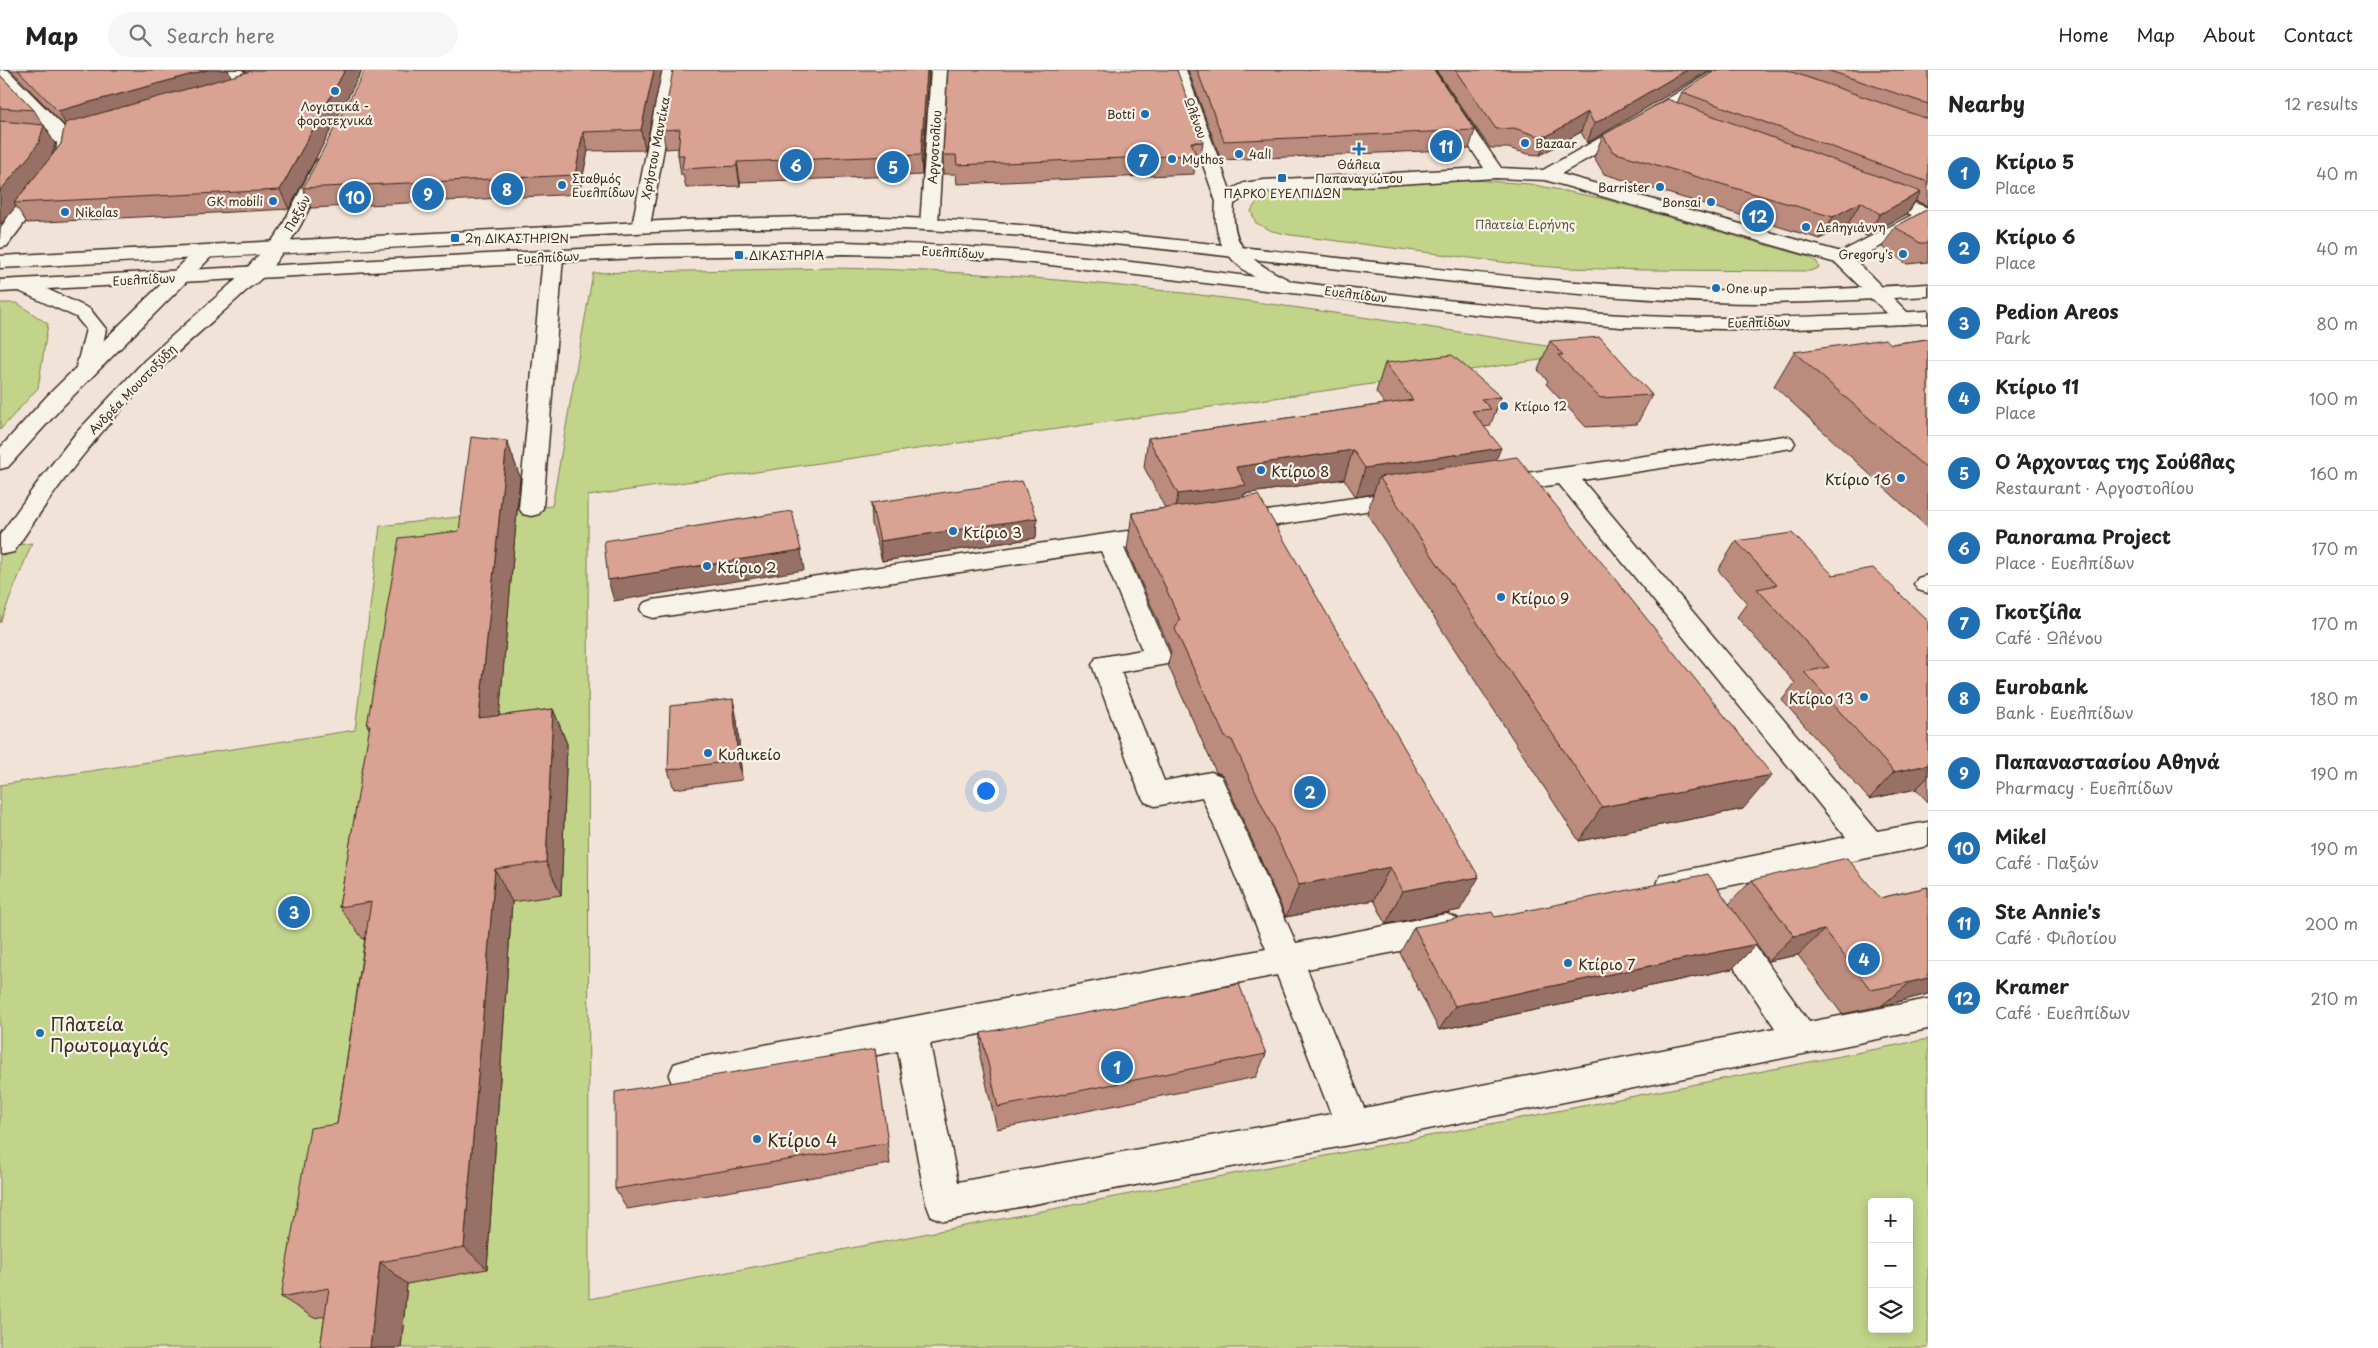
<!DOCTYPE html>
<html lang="en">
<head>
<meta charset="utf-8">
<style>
	:root { --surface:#fff; --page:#f6f6f6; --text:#222; --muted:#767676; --line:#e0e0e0; --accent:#1f6fb2 }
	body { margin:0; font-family:"Playpen Sans",sans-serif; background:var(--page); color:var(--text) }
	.controls { position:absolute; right:15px; bottom:15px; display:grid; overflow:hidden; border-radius:5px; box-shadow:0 2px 12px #0003 }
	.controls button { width:45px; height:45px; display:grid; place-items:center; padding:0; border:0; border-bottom:1px solid var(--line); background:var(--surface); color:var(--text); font:25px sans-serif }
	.you { position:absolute; left:985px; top:720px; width:18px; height:18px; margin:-12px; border:4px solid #fff; border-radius:50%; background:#1a73e8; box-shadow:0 0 0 8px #1a73e833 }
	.badge { display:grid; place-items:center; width:32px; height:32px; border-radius:50%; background:var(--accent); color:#fff; font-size:16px; font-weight:700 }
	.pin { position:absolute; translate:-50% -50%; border:2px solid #fff; box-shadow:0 1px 5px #0006 }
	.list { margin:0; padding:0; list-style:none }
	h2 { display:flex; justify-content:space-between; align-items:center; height:65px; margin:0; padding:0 20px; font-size:21px }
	h2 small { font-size:16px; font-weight:400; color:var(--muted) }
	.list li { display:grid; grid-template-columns:32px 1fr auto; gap:15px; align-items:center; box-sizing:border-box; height:75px; padding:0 20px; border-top:1px solid var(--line) }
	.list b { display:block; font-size:19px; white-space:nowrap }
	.list p { margin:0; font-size:16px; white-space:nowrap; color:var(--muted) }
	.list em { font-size:16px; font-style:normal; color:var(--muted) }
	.icon { flex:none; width:28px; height:28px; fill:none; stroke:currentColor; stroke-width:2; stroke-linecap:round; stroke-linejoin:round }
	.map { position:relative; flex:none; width:1928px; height:1278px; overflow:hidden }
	header { display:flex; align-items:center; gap:30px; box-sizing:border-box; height:70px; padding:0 25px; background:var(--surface); border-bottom:1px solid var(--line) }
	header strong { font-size:24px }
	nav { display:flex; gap:28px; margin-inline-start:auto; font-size:18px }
	.search { width:350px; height:45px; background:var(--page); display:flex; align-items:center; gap:12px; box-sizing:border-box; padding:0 18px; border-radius:28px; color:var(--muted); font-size:19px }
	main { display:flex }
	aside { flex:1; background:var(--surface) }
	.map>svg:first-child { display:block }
</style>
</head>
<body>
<header>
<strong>Map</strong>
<div class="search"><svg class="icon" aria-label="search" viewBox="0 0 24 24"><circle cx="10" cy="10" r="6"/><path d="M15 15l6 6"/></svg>Search here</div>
<nav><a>Home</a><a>Map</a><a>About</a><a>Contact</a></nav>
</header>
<main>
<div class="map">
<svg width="1928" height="1278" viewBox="0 0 1928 1278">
	<rect width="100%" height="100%" fill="#f1e3d7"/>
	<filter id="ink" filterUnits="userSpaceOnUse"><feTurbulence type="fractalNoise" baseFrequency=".02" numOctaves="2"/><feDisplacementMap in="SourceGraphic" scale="10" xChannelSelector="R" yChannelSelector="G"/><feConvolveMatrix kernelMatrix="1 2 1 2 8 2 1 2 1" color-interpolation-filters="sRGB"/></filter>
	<g filter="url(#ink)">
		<!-- green -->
		<g fill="#c1d489" stroke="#7e7f54" fill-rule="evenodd">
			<path d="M1473,110L1530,114L1604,129L1809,187L1817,192L1819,198L1810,201L1647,200L1565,198L1525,195L1291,165L1272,161L1256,153L1251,141C1258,127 1266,124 1281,122L1380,113Z"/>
			<path d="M834,198C1089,202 1339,242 1589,283L588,426L589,1229L1928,969V1278H0V715L355,660L380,456L552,436L593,203ZM1872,1132H1909V1259H1872Z"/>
			<polygon points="0,233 17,233 48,254 38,318 0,360"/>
			<polygon points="32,473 0,553 0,477"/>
		</g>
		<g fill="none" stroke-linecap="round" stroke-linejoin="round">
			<!-- service casing -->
			<g stroke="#3b2a1e" stroke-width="3">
				<g id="service">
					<path d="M225,0H242L258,16L256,19C243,22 232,10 225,0Z"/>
					<polygon points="0,58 65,63 71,64 73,68 71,72 65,73 0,68"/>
					<polygon points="1784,366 1792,368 1795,373 1792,378 1582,410 1877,761 1928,752 1928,776 1672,827 1661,823 1657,814 1661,805 1846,767 1559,414 1499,423 1491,420 1487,415 1491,410 1499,407"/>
					<polygon points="1407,420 1415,423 1419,428 1415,433 1234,462 1226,460 1222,454 1226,448 1234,446"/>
					<path d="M1127,461L1136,463L1139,469L1136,475L1124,478L1171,587L1167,594L1121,602L1164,711L1211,702L1221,706L1296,873L1446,844L1457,848L1462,858L1457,868L1446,872L1307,899L1364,1038L1775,958L1706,855L1711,845L1722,841L1733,845L1809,952L1928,929V959L1354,1074L944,1151L931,1146L926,1133L898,981L686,1022L674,1018L669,1006L674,994L686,990L1266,879L1202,727L1155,736L1145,732L1140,724L1092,595L1096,588L1142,580L1101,481L653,548L644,545L640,539L644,533L653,530ZM1277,905L1331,1044L958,1112L930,974Z"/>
					<polygon points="1928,505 1928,523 1918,520 1914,514 1918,508"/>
				</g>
			</g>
			<!-- minor casing -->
			<g stroke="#3b2a1e" stroke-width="3">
				<g id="minor">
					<path d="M0,0H8L71,64L74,77L70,92L7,176L0,178C0,172 0,163 1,158C15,131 60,101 57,69L0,10Z"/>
					<polygon points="662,0 678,0 650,156 648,160 634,160 632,156"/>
					<polygon points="931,0 947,0 938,155 936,159 922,159 920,155"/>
					<path d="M1170,0H1186L1230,120L1244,113L1264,110L1484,98L1418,0H1434L1501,98L1543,100L1651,39L1714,0H1733L1663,45L1561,104L1841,182L1912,145L1870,128L1867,124L1870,120H1882L1928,138V151L1855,190L1913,248L1910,252L1903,254L1896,252L1836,193L1545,110L1496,108L1251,123L1234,134C1230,180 1253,192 1291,211L1294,215L1291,219L1284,221L1277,219C1237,199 1211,181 1216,132Z"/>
					<polygon points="323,89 329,90 332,94 299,158 283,182 269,182 267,178 281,158 314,94 317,90"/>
					<polygon points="553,181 560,183 563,187 543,438 539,444 531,446 523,444 519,438 543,187 546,183"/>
					<path d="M240,210L247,212L250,216L247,220C218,247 187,272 159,300C104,355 56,416 14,482L5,484L0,483V465L35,416L76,363L145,290L233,212Z"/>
				</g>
			</g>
			<!-- tertiary casing -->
			<g stroke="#3b2a1e" stroke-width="3">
				<g id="tertiary">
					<path d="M276,172L283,174L285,178C275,194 254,225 233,220L230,216L269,174Z"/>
					<polygon points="205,176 212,178 214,182 212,186 63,336 8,397 0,399 0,378 47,326 198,178"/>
				</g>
			</g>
			<!-- secondary casing -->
			<g stroke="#3b2a1e" stroke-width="3">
				<g id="secondary">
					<path d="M846,146C1137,152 1424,210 1715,220C1786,223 1857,218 1928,214V226C1857,230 1786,235 1714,232C1443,222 1174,169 902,159C753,153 604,165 456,174C304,183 152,190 0,198V186L679,150Z"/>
					<path d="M844,172C908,174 972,176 1035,182C1231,200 1425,234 1622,245C1724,251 1826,247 1928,241V253L1774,260L1620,257L1473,244L1033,193L938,186L844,184L655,187L47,219L90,239L106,259L98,298L94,302L87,304L80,302L76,298L86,259L76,247L19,221L0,222V210L655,175Z"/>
				</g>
			</g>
			<!-- service -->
			<use href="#service" fill="#f7f3e8" fill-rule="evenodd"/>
			<!-- minor -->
			<use href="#minor" fill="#f7f3e8" fill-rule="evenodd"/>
			<!-- tertiary -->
			<use href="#tertiary" fill="#f7f3e8" fill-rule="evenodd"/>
			<!-- secondary -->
			<use href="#secondary" fill="#f7f3e8" fill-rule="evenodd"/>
		</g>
		<!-- wall -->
		<g fill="#bb8b7e" stroke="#3b2a1e">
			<polygon points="11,0 228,0 231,7 247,2 244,0 362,0 289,139 27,153 16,136 1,154 0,154 0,5 34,40 55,74 52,85 61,74 65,56"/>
			<polygon points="662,0 645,80 588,81 579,124 311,138 303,118"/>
			<polygon points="929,0 922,105 740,112 740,116 686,118 683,104 681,105 678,85 678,78 666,79 662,60"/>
			<polygon points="1188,0 1434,0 1475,60 1469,79 1221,90"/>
			<polygon points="1436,0 1710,0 1587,73 1581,62 1540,85 1528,84 1508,78 1490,78"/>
			<polygon points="1716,0 1928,0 1928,136 1916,131 1907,144 1866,166 1848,154 1820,169 1604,104 1594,87 1603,65 1677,33 1682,22"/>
			<polygon points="1203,72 1200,91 1195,91 1194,104 957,114 956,104 943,104 943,85"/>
			<polygon points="1928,139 1928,192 1907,194 1882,177 1895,157"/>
			<polygon points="1928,269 1928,458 1774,316 1794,282 1891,274"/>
			<polygon points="1550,271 1652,325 1637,354 1586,357 1546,314 1548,311 1538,300"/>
			<polygon points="1385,293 1501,327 1490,356 1484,357 1496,390 1743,739 1579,771 1367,444 1373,424 1356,427 1344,409 1244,424 1244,427 1460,840 1386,854 1374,830 1286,847 1223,705 1216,702 1168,595 1171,581 1127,480 1132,443 1165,438 1144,397 1148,368 1385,334 1376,322"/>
			<polygon points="507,371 520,407 499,646 553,639 567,674 561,825 512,832 487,1199 407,1214 401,1278 320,1278 325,1246 314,1248 281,1227 337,1054 365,868 363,869 339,837 370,660 367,655 459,461"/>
			<polygon points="871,433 1037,448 1036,468 882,491 872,454"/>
			<polygon points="1736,471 1833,505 1928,551 1928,732 1916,719 1869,729 1782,630 1795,613 1737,547 1747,533 1718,500"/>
			<polygon points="737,649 742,710 674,719 668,700"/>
			<polygon points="1752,810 1880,828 1928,817 1928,924 1881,936 1842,944 1798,885 1768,891 1756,874 1732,899 1439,960 1400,883 1414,857 1729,834"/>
			<polygon points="981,963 1266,984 1256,1007 997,1059 980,987"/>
			<polygon points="875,979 890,1094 627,1139 615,1119"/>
		</g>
		<!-- shaded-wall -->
		<g fill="#987166" stroke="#3b2a1e">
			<polygon points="207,0 228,0 234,13 69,60 58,41"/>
			<polygon points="345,0 362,0 289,139 280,120"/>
			<polygon points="654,0 662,0 645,80 641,60"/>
			<polygon points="927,0 929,0 922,105 921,85"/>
			<polygon points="1687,0 1710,0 1587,73 1594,54"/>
			<polygon points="1588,42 1581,62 1540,85 1547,66"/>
			<polygon points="44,55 55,74 50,92 14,133 16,136 1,154 0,153 0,121"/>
			<polygon points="583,62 588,81 579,124 575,105"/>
			<polygon points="737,92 740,112 740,116 737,96"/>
			<polygon points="1921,122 1907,144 1866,166 1880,144"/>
			<polygon points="1861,132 1848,154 1820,169 1833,147"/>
			<polygon points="507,371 520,407 496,684 479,648"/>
			<polygon points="1501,378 1489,407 1379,407 1373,424 1356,427 1365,398"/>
			<polygon points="1353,380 1344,409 1244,424 1240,444 1173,454 1178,424 1236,397"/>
			<polygon points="1037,448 1036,468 882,491 880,471"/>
			<polygon points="801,480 804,500 614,531 608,510"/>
			<polygon points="733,629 737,649 742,710 738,690"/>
			<polygon points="553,639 567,674 561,825 546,792"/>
			<polygon points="1928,695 1928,707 1916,719 1869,729 1894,702"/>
			<polygon points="1772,705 1743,739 1579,771 1602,737"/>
			<polygon points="1390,797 1374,830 1286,847 1299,815"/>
			<polygon points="495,799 512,832 487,1199 464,1177"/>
			<polygon points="1479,807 1460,840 1386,854 1402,821"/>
			<polygon points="1824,860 1798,885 1768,891 1794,866"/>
			<polygon points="1757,874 1732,899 1439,960 1455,936"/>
			<polygon points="1928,908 1928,924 1881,936 1911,912"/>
			<polygon points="380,1192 407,1214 401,1278 370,1278"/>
		</g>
		<!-- building -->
		<g fill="#d9a292" stroke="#3b2a1e">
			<polygon points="18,0 207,0 58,41"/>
			<polygon points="255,0 345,0 280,120 14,133 61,74 65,53"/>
			<polygon points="365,0 654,0 641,60 583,62 575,105 303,118"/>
			<polygon points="673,0 927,0 921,85 737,92 737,96 682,99 684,85 678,85 680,59 662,60"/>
			<polygon points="948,0 1177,0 1203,72 1191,72 1196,85 957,95 956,85 943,85"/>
			<polygon points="1197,0 1434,0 1475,60 1224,71"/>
			<polygon points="1455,0 1687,0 1594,54 1588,42 1547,66 1535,65 1514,58 1496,59"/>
			<polygon points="1716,0 1786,0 1928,49 1928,112 1682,22"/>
			<polygon points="1827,0 1928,0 1928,34"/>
			<polygon points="0,5 34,40 0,38"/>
			<polygon points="1667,29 1921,122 1880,144 1861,132 1833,147 1613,82 1603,65"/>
			<polygon points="0,51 44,55 39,72 31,84 0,121"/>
			<polygon points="1928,139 1928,173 1920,173 1895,157"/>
			<polygon points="1600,267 1652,325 1600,328 1558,285 1563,285 1550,271"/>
			<polygon points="1885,269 1891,274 1928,269 1928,400 1794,282"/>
			<polygon points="1452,285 1501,327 1481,329 1491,339 1472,341 1501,378 1365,398 1353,380 1236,397 1246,415 1178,424 1148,368 1413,330 1385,293"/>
			<polygon points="471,367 507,371 479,648 553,639 546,792 495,799 464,1177 380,1192 370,1278 320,1278 329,1218 281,1227 310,1058 337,1054 371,832 339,837 370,655 367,655 399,468 459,461"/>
			<polygon points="1517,387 1772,705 1602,737 1379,407"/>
			<polygon points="1022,411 1037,448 880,471 871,433"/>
			<polygon points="1258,425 1479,807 1402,821 1390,797 1299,815 1232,670 1225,667 1175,559 1180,550 1132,443"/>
			<polygon points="792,441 801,480 608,510 604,471"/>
			<polygon points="1792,463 1833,505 1873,498 1928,551 1928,695 1894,702 1804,602 1829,597 1757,519 1777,515 1736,471"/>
			<polygon points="733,629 738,690 668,700 670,636"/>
			<polygon points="1847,788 1880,828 1928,817 1928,908 1911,912 1871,920 1824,860 1794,866 1752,810"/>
			<polygon points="1708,804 1757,874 1455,936 1414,857 1492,842 1495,847"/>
			<polygon points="1239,914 1266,984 998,1037 981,963"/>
			<polygon points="875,979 888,1073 615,1119 615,1022"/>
		</g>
	</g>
	<!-- markers -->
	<g fill="#1f6fb2" stroke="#f7f3e8" stroke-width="2">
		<circle cx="335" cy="21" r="5"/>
		<circle cx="1145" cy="44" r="5"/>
		<circle cx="1525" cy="73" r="5"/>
		<path d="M1356.5 71.5h5v5h5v5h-5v5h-5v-5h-5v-5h5z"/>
		<circle cx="1239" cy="84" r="5"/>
		<circle cx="1172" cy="89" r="5"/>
		<rect x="1277" y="103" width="10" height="10" rx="2.5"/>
		<circle cx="562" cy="115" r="5"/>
		<circle cx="1660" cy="117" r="5"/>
		<circle cx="273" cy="131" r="5"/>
		<circle cx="1711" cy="132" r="5"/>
		<circle cx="65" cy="142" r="5"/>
		<circle cx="1806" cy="157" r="5"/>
		<rect x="450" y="163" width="10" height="10" rx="2.5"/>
		<circle cx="1903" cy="184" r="5"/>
		<rect x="734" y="180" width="10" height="10" rx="2.5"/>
		<circle cx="1716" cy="218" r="5"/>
		<circle cx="1504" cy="336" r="5"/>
		<circle cx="1261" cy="400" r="5"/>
		<circle cx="1901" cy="408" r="5"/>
		<circle cx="953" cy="461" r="5"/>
		<circle cx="707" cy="496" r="5"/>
		<circle cx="1501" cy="527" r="5"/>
		<circle cx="1864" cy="627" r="5"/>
		<circle cx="708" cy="683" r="5"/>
		<circle cx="1568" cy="893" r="5"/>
		<circle cx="40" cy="963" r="5"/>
		<circle cx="757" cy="1069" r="5"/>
	</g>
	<g text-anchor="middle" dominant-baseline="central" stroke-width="4.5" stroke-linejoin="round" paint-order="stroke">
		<!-- far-poi labels -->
		<g font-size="12" fill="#3b2a1e" stroke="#f7f3e8" text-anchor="start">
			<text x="335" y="36" text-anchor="middle">Λογιστικά -<tspan x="335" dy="14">φοροτεχνικά</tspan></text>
			<text x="1135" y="44" text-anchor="end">Botti</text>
			<text x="1535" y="73">Bazaar</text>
			<text x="1249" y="84">4all</text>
			<text x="1182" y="89">Mythos</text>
			<text x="1359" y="94" text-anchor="middle">Θάλεια<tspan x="1359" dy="14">Παπαναγιώτου</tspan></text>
			<text x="572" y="108">Σταθμός<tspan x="572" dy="14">Ευελπίδων</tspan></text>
			<text x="1650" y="117" text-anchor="end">Barrister</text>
			<text x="1282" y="123" text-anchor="middle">ΠΑΡΚΟ ΕΥΕΛΠΙΔΩΝ</text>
			<text x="263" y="131" text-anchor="end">GK mobili</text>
			<text x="1701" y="132" text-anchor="end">Bonsai</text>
			<text x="75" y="142">Nikolas</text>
			<text x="1816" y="157">Δεληγιάννη</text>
			<text x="465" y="168">2η ΔΙΚΑΣΤΗΡΙΩΝ</text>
			<text x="1893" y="184" text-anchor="end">Gregory's</text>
			<text x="749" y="185">ΔΙΚΑΣΤΗΡΙΑ</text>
			<text x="1726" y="218">One up</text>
			<text x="1514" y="336">Κτίριο 12</text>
		</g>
		<!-- far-street labels -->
		<g font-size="12" fill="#3b2a1e" stroke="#f7f3e8">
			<text transform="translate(1196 48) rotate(70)">Ωλένου</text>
			<text transform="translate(934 77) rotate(-86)">Αργοστολίου</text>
			<text transform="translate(655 78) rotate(-79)">Χρήστου Μαντίκα</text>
			<text transform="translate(297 143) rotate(-61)">Παξών</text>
			<text transform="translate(953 182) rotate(3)">Ευελπίδων</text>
			<text transform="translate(548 187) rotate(-3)">Ευελπίδων</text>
			<text transform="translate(144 209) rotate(-3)">Ευελπίδων</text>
			<text transform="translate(1356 224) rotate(7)">Ευελπίδων</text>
			<text transform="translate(1759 252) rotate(-1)">Ευελπίδων</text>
			<text transform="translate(132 319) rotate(-46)">Ανδρέα Μουστοξύδη</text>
		</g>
		<!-- far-park labels -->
		<g font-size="12" fill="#5c5439" stroke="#f7f3e8">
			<text x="1525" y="154">Πλατεία Ειρήνης</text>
		</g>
		<!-- poi labels -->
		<g font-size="15" fill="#3b2a1e" stroke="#f7f3e8" text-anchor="start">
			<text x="1271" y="400">Κτίριο 8</text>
			<text x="1891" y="408" text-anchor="end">Κτίριο 16</text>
			<text x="963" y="461">Κτίριο 3</text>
			<text x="717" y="496">Κτίριο 2</text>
			<text x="1511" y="527">Κτίριο 9</text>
			<text x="1854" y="627" text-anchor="end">Κτίριο 13</text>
			<text x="718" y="683">Κυλικείο</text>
			<text x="1578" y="893">Κτίριο 7</text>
		</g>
		<!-- near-poi labels -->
		<g font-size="18" fill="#3b2a1e" stroke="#f7f3e8" text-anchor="start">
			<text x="50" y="953">Πλατεία<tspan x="50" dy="21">Πρωτομαγιάς</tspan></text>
			<text x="767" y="1069">Κτίριο 4</text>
		</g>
	</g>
</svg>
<div class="controls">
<button>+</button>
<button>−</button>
<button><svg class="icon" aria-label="layers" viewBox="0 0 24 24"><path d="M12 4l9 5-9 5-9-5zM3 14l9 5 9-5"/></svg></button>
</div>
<div class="you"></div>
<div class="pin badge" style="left:1117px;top:997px">1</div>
<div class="pin badge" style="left:1310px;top:722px">2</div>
<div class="pin badge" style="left:294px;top:842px">3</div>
<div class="pin badge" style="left:1864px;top:889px">4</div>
<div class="pin badge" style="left:893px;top:97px">5</div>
<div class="pin badge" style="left:796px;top:95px">6</div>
<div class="pin badge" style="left:1143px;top:90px">7</div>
<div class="pin badge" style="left:507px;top:119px">8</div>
<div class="pin badge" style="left:428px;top:124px">9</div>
<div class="pin badge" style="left:355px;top:127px">10</div>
<div class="pin badge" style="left:1446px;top:76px">11</div>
<div class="pin badge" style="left:1758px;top:146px">12</div>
</div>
<aside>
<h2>Nearby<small>12 results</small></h2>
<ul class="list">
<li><span class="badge">1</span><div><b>Κτίριο 5</b><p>Place</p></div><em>40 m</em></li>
<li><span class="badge">2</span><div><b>Κτίριο 6</b><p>Place</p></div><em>40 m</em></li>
<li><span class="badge">3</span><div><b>Pedion Areos</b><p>Park</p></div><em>80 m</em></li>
<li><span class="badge">4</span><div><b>Κτίριο 11</b><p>Place</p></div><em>100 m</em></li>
<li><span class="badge">5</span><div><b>Ο Άρχοντας της Σούβλας</b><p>Restaurant · Αργοστολίου</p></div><em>160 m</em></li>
<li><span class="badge">6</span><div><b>Panorama Project</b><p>Place · Ευελπίδων</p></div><em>170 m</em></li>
<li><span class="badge">7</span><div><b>Γκοτζίλα</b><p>Café · Ωλένου</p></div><em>170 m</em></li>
<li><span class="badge">8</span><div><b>Eurobank</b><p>Bank · Ευελπίδων</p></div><em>180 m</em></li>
<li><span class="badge">9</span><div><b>Παπαναστασίου Αθηνά</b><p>Pharmacy · Ευελπίδων</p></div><em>190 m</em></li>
<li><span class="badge">10</span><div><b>Mikel</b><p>Café · Παξών</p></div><em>190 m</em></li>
<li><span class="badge">11</span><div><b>Ste Annie's</b><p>Café · Φιλοτίου</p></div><em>200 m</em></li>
<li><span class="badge">12</span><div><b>Kramer</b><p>Café · Ευελπίδων</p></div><em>210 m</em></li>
</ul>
</aside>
</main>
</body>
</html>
